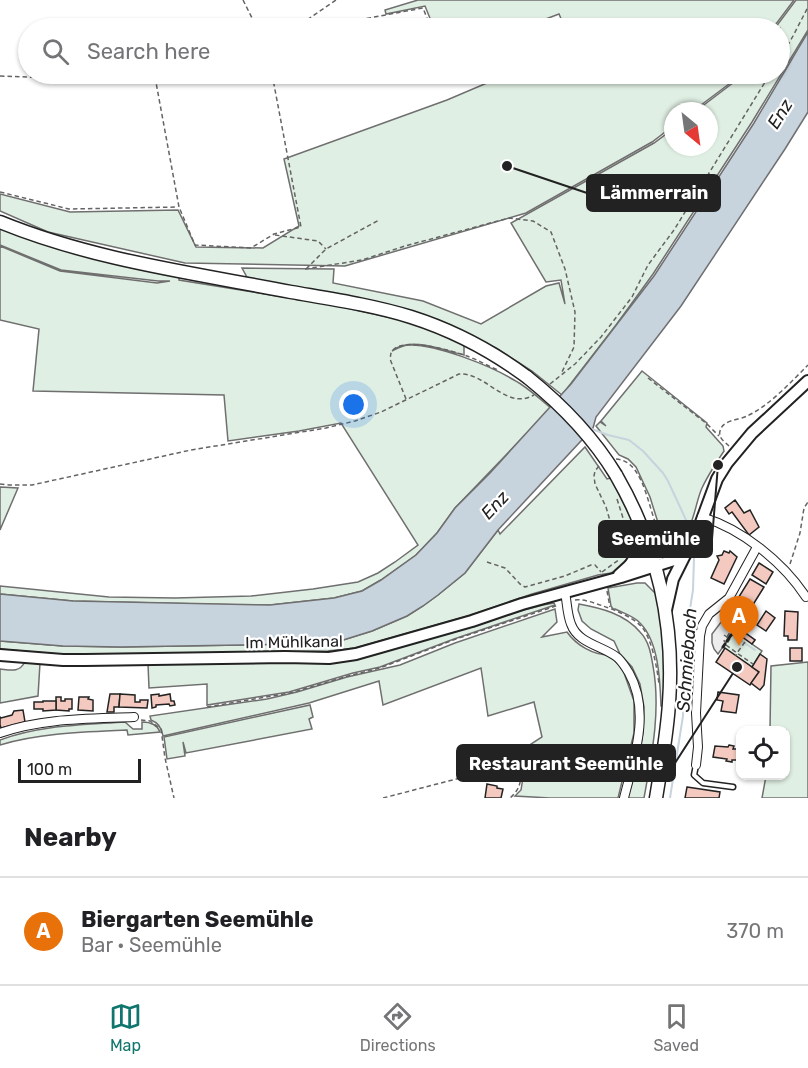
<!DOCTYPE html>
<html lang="en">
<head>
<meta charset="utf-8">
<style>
	:root { --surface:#fff; --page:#f6f6f6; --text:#202124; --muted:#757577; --line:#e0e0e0; --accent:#0f766e }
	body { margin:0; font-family:Rubik,sans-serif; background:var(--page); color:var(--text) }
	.controls { position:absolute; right:18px; bottom:18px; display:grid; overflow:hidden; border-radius:12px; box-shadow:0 2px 4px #0004 }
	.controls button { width:54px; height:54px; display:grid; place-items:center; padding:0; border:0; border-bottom:2px solid var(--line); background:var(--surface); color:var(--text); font:30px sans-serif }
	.compass { position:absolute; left:664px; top:102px; width:54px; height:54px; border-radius:50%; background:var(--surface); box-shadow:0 2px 4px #0004; rotate:151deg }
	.scale { position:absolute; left:18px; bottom:15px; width:123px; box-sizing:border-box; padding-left:6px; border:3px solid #222; border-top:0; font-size:16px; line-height:21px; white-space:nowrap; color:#222; -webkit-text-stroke:4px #fff; paint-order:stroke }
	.you { position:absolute; left:354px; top:405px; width:21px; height:21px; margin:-15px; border:4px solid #fff; border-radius:50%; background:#1a73e8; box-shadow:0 0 0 9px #1a73e833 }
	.badge { display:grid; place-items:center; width:39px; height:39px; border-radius:50%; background:var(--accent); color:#fff; font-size:20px; font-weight:700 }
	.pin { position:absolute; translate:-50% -50px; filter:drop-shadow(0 2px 3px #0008) }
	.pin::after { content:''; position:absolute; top:32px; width:21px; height:18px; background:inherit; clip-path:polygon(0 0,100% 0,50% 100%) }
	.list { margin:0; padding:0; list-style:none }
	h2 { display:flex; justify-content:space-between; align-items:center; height:78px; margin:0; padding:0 24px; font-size:26px }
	h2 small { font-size:20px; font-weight:400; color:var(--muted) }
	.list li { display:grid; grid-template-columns:39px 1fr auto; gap:18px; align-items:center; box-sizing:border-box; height:108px; padding:0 24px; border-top:2px solid var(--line) }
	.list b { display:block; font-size:22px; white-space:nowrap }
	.list p { margin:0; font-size:20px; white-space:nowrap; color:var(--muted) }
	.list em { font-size:20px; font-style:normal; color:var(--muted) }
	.icon { flex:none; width:33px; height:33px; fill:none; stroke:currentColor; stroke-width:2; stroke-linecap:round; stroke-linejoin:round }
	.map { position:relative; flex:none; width:808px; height:798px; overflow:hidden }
	.search { position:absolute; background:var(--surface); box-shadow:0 2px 4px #0004; left:18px; right:18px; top:18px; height:66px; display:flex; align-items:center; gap:15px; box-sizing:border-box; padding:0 21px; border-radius:33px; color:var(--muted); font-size:22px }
	.sheet { height:186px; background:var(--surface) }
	nav { display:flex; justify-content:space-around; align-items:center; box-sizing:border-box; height:84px; border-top:2px solid var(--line); background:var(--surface); font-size:16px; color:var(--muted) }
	nav a { display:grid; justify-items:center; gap:3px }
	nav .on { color:var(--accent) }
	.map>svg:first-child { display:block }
</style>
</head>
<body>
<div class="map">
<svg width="808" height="798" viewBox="0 0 808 798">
	<rect width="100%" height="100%" fill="#fff"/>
	<!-- green -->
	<g fill="#e0efe3" stroke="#6f6f6f" stroke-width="1.5">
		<polygon points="418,0 794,0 773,28 565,28 559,14 522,28 434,28 425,6 386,14 385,10"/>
		<polygon points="796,0 808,0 808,30 752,122 653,274 616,325 562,395 532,371 496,348 427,316 248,279 242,268 334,269 333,283 423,301 481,324 546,286 559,283 565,304 561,280 546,282 511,223 654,143 673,129 673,147 709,147 709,111 696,111 738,79 742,74 780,74 780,28 775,28"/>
		<polygon points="508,74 740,74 737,78 693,111 673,111 673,126 652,142 526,213 345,266 185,263 48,232 0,211 0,194 70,212 178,210 196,247 263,248 299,226 284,159 447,100"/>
		<path d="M0,228C58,252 118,266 179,277V280L333,305L397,319L420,325L464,344V355C443,350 409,336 392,351C398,348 403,345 409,345C436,344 491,366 514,380C527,387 539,398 551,408L455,508L437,533L416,555L381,580L362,591L334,598L270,605H244L73,601L0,594V586L109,597L175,598L251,596L313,589L358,582L378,573L395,562L418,545L341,423L299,431L228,441L224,395L33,391L39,329L0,320V246L60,271L157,283L170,281H158L61,270L0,245Z"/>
		<path d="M642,371L707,423L706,427L723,446L724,451C716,463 708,475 702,488C694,505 694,537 672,544L666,540L660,529L650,497L636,467L628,459L619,455L596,426L600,422L606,426L601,421Z"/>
		<polygon points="585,447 607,479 611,478 634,524 635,536 634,547 631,555 623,565 618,569 611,573 598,575 532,594 471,615 355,648 328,651 80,656 0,649 0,641 63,646 121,647 292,644 340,641 372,631 407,616 423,606 438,595 465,573 498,530 500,534"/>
		<polygon points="0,487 18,488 0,530"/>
		<path d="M637,583H645L656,594L660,614L664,652V707L661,706C660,681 659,642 640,623C634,616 623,613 615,609H613L611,606L608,588Z"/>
		<polygon points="554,603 555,605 454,639 380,667 353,673 289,692 207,705 207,684 149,688 148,664 326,662 543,605"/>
		<path d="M579,604C601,608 625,614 640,632C649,641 651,654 653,666C661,710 652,754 644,798H627L637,767L643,732L644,707L640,684L632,667L620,654L614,641L591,629L582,621L578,610Z"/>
		<path d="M555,609L557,622L542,637L567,632C576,645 593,655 609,655L620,666L624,673L634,701V733L618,798H550L515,796L521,790L524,771L499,765L542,737L534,702L488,716L481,668L383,705L379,681L309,703L163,736C162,728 159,723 151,720L150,716L267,699L297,692L347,677L400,665L455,643Z"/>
		<polygon points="737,627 755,640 752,644 762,651 752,667 723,647"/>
		<path d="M25,662L40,663L38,696L0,703V669C10,670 19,673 25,662Z"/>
		<polygon points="808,662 808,798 762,798 766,776 786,776 786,730 770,730 771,666"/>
		<polygon points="310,705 313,717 309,719 312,729 186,753 183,742 185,756 167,759 164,737"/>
		<path d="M125,722L133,729H142V722C149,722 157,724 160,732L128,735L127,730C85,732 40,733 0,745V740C40,725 83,725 125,722Z"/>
	</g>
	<!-- parking -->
	<polygon fill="#ededed" stroke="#6f6f6f" stroke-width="1.5" points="728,613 741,621 718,654 714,649 712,643 712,634"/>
	<!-- water -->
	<polygon fill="#c7d3dd" stroke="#6f6f6f" stroke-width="1.5" points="808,32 808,112 785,149 681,306 596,417 593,428 498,530 465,573 438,595 423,606 407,616 372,631 340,641 292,644 121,647 63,646 0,641 0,594 73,601 270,605 334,598 362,591 381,580 416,555 437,533 455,508 490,473 571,384 654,276 754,123"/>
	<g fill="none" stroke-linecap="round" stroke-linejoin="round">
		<!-- stream -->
		<g stroke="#c7d3dd" stroke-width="2">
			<polyline points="589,428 608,435 629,440 643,451 663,473 668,481 687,522"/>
			<polyline points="734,636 755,650"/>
			<polyline points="670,798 683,716 686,634 693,590 694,557"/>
		</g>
	</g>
	<!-- building -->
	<g fill="#f3c9c0" stroke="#222" stroke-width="1.5">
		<polygon points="735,500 744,513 750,510 759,527 749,535 732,512 729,514 725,508"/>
		<polygon points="724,551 729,553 730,551 737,557 724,584 711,578 719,560 717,556 722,555"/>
		<polygon points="759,563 773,572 766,584 752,575"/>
		<polygon points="750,579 764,587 746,616 732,608"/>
		<polygon points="766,611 775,618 766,631 757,625"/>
		<polygon points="785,611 798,612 797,640 788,640 788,636 784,636"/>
		<polygon points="737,627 755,640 752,644 734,631"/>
		<polygon points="725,648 759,672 750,685 716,662"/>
		<rect x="790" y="648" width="12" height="13"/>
		<polygon points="760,654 767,659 764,685 760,690 751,683 759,672 752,667"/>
		<polygon points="718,692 739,695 736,713 721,711 723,701 717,700"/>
		<polygon points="110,694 120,694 119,707 114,707 114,712 107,712"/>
		<polygon points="120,694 135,695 135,702 140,702 140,700 148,700 147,708 119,707"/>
		<polygon points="159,694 159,696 170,694 171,701 174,701 175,705 170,706 169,704 156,705 156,707 152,708 151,695"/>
		<polygon points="56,697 61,697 61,701 65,701 65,699 72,699 72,709 69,709 69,711 56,710"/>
		<polygon points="79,697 89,697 88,699 93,700 93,711 78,710"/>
		<polygon points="43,701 56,701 56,710 43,711 43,709 34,709 34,702 43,702"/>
		<polygon points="23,710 25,722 1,728 0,725 0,717 1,718 12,715 14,711"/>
		<polygon points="729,745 734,746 733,749 740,749 738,760 732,760 732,762 726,761 727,759 713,757 715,746 728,747"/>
		<polygon points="487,784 497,786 497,788 503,789 501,798 485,798"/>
		<polygon points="687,787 720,792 719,798 685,798"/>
	</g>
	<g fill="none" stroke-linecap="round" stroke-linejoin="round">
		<!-- lane casing -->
		<g stroke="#222" stroke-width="7">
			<polyline id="lane" points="696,765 694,775 703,783 733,787"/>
		</g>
		<!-- street casing -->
		<g stroke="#222" stroke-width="10">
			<g id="street">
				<path d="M702,517C742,529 783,562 806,597"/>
				<path d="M565,592C567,602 567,614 571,624C578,644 604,646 618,658C622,662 626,668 629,673C651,712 634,758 624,798"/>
				<path d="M0,733C42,718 90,719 134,717"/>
				<polyline points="696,765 698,747 696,713 700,636 702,626 709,614 729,598 757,547"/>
			</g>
		</g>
		<!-- secondary casing -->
		<g stroke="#222" stroke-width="14">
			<g id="secondary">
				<polyline points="630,565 639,551 642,530"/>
				<polyline points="619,575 630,565 682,546 692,538"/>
				<polyline points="666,610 673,579 700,525 717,479 727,463 752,433 808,381"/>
				<polyline points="0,655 63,660 85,660 285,657 329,658 356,654 472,621 522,604 621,577 674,560 687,553"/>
			</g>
		</g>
		<!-- primary casing -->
		<g stroke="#222" stroke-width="15">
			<g id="primary">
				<path d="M0,222C93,260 193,273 291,292C331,299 372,305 411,317C452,330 492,351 527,377"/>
				<path d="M616,475C657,546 675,621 669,703C667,735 661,767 656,798"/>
			</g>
		</g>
		<!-- path -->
		<g stroke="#646464" stroke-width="1.5" stroke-dasharray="4.5 3" stroke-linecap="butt">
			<polyline points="243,0 257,28"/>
			<polyline points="295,28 336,0"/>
			<polyline points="315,28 423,8 431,28"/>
			<polyline points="780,59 793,36 808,7"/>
			<polyline points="0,76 104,80 155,77 168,74"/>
			<polyline points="155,77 179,207 195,245 251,248 274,234 301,227 272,74"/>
			<polyline points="0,192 69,209 178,207"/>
			<polyline points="275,235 318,241 326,249"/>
			<polyline points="305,269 362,260 405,246 509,218 533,221 551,232 565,269 575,312 574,347 561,374"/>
			<polyline points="306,269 326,249 379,220"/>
			<polyline points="648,378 707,424 719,436"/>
			<polyline points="550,384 575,364 601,337 632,297 648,265 674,230 770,74"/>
			<path d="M406,399L390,359C391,355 390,353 393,350C405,337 453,351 467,356C478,360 488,366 498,370"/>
			<path d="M729,446C725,442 718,438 720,431C722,420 739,420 747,416C769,406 791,382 808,365"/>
			<path d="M616,459C649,461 648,525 666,543"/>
			<polyline points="599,466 595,471 594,476 595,484 606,507 615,538 621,551 621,558"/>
			<path d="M0,484L9,485H32L191,450L326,428L355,421L381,412L459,374C486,372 506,411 534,395"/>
			<path d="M617,499C623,519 631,535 622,555"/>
			<polyline points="487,562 505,568 520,584 525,587 565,576 591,565 595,565 601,572"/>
			<polyline points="790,564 800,533 804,508 808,502"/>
			<polyline points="602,572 620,559"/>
			<polyline points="607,591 610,607"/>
			<path d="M575,600C585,599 594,603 603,606C615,610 632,617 641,626C652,638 657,668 659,684"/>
			<polyline points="724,635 727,637 724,641 726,643"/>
			<polyline points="727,637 730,632 733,634 726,645 737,653 736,656"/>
			<polyline points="745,642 737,653 753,664"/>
			<polyline points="207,707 290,693 348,676 380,668 456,639 559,605"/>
			<polyline points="141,720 150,721 161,729 165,758 174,798"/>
			<path d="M383,798L464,777L479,770L497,766L520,774C522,784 517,792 510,798"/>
		</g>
		<!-- lane -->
		<use href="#lane" stroke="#fff" stroke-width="4"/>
		<!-- street -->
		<use href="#street" stroke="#fff" stroke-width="8"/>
		<!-- secondary -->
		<use href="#secondary" stroke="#fff" stroke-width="10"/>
		<!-- primary -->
		<use href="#primary" stroke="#fff" stroke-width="12"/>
		<!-- primary-bridge casing -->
		<g stroke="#222" stroke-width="15" stroke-linecap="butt">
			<path id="primary-bridge" d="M527,377C562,405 593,437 616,475"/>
		</g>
		<!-- primary-bridge -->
		<use href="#primary-bridge" stroke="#fff" stroke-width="12"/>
		<!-- wall -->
		<g stroke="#222" stroke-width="3">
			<polyline points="727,641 731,635"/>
			<polyline points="723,647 725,644"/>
		</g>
	</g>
	<g text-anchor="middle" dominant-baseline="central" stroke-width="4.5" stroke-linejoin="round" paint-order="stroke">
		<!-- street labels -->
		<g font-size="16" fill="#222" stroke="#fff">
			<text transform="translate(294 642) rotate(-1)">Im Mühlkanal</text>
		</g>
		<!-- water labels -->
		<g font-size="18" font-style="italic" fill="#222" stroke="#fff">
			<text transform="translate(780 114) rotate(-58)">Enz</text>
			<text transform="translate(495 505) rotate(-47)">Enz</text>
			<text transform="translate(687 660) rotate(-86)">Schmiebach</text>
		</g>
	</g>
	<!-- callouts -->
	<path fill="none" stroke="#222" stroke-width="2" d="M507 166L587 193M718 465L712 539M737 667L675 763"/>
	<g fill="#222" stroke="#fff" stroke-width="2">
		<circle cx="507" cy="166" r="6"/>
		<circle cx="718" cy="465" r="6"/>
		<circle cx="737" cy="667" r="6"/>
	</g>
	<g fill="#222" stroke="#222" stroke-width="2">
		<rect x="587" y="175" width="133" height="36" rx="6"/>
		<rect x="599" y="521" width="113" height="36" rx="6"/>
		<rect x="457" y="745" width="218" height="36" rx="6"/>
	</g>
	<g font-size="18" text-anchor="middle" font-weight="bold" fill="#fff">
		<text x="654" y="199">Lämmerrain</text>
		<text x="656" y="545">Seemühle</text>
		<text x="566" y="770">Restaurant Seemühle</text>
	</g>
</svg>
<div class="controls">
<button><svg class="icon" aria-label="locate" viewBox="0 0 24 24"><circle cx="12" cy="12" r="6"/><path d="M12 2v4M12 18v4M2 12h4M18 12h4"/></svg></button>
</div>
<svg class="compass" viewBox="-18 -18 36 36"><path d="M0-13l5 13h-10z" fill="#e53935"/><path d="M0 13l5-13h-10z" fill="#757577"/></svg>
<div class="scale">100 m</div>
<div class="you"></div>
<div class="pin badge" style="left:739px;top:646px;background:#e8710a">A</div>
<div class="search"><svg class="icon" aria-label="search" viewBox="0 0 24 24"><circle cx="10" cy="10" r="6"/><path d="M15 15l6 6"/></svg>Search here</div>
</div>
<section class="sheet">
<h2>Nearby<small></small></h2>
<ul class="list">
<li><span class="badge" style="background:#e8710a">A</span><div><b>Biergarten Seemühle</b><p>Bar · Seemühle</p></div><em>370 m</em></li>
</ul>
</section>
<nav>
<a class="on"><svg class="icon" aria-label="map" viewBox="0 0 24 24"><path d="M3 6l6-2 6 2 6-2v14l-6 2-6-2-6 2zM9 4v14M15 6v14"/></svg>Map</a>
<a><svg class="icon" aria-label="directions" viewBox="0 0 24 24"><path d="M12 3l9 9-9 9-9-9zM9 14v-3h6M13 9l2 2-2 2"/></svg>Directions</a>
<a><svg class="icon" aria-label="saved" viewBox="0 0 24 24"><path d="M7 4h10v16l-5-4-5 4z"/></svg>Saved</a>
</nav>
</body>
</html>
